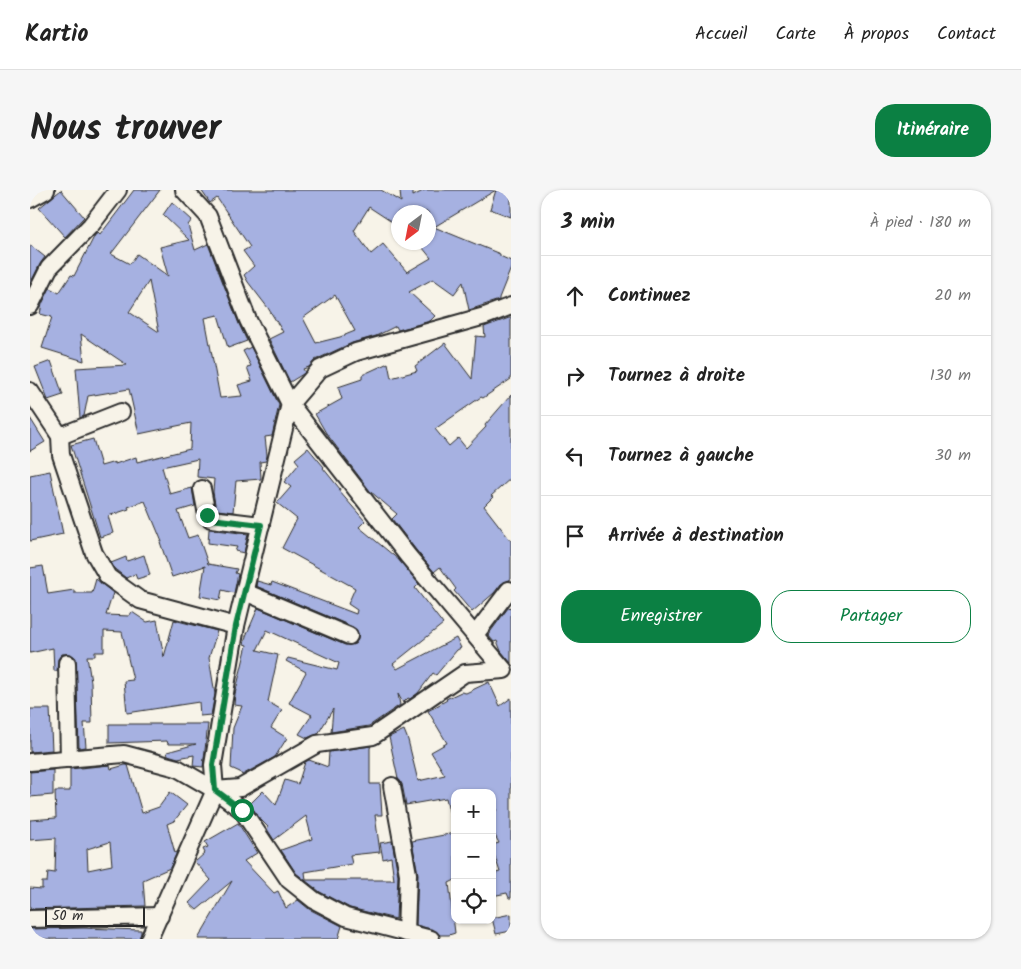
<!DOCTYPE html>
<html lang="fr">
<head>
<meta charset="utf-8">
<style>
	:root { --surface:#fff; --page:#f6f6f6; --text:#222; --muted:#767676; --line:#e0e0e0; --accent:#0b8043 }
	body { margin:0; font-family:Kalam,sans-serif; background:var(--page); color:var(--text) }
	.controls { position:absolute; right:15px; bottom:15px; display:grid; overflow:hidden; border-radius:10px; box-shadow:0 1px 4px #0004 }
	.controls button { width:45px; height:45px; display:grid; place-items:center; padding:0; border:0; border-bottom:1px solid var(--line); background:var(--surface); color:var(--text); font:25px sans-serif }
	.compass { position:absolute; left:361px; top:15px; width:45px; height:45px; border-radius:50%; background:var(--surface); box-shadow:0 1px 4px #0004; rotate:212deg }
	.scale { position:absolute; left:15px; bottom:12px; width:100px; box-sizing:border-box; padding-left:5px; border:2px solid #2b2b2b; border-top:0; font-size:14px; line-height:18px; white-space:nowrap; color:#2b2b2b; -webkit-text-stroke:4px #f7f3e8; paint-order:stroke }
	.stop { position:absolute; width:15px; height:15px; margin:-11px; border:4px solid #0b8043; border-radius:50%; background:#fff }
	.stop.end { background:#0b8043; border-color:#fff; box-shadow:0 1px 5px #0008 }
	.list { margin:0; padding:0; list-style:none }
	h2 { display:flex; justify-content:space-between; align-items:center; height:65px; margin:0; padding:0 20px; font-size:21px }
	h2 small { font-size:16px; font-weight:400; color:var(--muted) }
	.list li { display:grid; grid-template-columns:32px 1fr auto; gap:15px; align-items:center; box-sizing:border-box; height:80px; padding:0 20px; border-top:1px solid var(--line) }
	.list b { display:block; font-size:19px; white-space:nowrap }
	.list em { font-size:16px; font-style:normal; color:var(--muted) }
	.actions { display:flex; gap:10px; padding:15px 20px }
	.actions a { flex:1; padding:11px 0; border:1px solid var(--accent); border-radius:20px; text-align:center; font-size:18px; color:var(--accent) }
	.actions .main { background:var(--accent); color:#fff }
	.icon { flex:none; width:28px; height:28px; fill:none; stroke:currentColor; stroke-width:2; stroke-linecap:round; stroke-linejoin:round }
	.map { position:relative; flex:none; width:481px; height:749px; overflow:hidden; border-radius:20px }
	header { display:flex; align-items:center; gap:30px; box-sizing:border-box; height:70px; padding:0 25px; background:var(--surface); border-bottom:1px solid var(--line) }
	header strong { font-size:24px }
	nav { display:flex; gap:28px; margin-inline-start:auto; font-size:18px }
	.intro { display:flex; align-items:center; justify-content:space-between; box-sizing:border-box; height:120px; padding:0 30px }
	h1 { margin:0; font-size:35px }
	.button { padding:12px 22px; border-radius:20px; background:var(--accent); color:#fff; font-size:18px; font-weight:700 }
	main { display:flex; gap:30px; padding:0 30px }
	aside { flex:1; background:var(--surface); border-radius:20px; box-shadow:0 1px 4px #0004 }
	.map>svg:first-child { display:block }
</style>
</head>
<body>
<header>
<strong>Kartio</strong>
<nav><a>Accueil</a><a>Carte</a><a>À propos</a><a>Contact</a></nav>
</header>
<div class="intro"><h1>Nous trouver</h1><a class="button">Itinéraire</a></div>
<main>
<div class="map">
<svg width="481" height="749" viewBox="0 0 481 749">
	<rect width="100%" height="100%" fill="#f7f3e8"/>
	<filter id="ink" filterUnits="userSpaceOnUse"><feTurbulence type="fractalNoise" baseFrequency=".02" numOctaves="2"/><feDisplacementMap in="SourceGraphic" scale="10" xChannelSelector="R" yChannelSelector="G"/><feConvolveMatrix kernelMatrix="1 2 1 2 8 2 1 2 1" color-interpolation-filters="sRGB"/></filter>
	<g filter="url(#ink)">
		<!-- building -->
		<g fill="#a6b1e1" stroke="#2b2b2b" fill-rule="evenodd">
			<polygon points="31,0 54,27 35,47 9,18"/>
			<path d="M104,0H130L81,64L100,74L107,64L138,86L130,57L159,50L133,25L142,12L162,30L158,35L165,60L178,54L209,134L217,151L198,158L188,125L175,128L190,208L212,206L208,195L222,191L217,177L221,176L213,161L221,157L249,215L242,246L235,247L237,265L236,271L230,272L231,289L206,291L203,322L186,320L183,302L184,289L167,287L168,269L132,277L140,304L162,298L165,316L148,321L158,348L168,345L178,374L207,379L205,383L208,384L204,403L192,400L190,410L170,406L175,376L142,387L130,352H132L115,311L98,317L99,319L78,326L83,343L70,347L41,255L63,249L71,276L85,272V274L106,267L107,272L160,259L161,233L109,244L99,199L58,206L54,226L50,228L46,178L97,175L51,144L54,171L12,158L22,127L10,124L12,114L20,98L29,103L41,85L44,86L65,45L68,43L70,45ZM119,91L129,142L99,122Z"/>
			<path d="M171,0H351L371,12L370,0H383V6L395,0H466L404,37L470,64V66L481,71V78L469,108V110L439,120L433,92L424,104L403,89L379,102L405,126L400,131L368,140L366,136L346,146L322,153L285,170L279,177L273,179L275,182L273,184L260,192L239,149L253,142L238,118L218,92L214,85L224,76L213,61L220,57L187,8L180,13ZM339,17L368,36V22H398V52H388L401,68L377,82L353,54L341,64L324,41ZM305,105L325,141L310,147L286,153L273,128Z"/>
			<polygon points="466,0 481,0 481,27 460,19"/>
			<polygon points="0,55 15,67 10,74 0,94"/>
			<polygon points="479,128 481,128 481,189 453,208 451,207 405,239 419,256 428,248 436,258 456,237 455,235 481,205 481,288 461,306 463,307 454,316 481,351 481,389 471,394 464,403 442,422 424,401 426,399 410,377 404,382 386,360 362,329 367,324 340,301 296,243 285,224 312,209 308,197 332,189 332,185 358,173 361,188 387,181 385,176 415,153 442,189 446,146 455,147 454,137"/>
			<polygon points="21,171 33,205 18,210 5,177"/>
			<polygon points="0,228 15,252 0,261"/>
			<polygon points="278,258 294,277 293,278 310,299 309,301 335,331 329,337 369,370 389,394 385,398 413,434 363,474 367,479 426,448 431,458 427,460 406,485 403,483 388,503 380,509 378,508 373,513 368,504 370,515 339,536 301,542 303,519 288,544 277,548 269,544 282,525 259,513 276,482 256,471 258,468 307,480 309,473 237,440 227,460 248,465 238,512 252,520 241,538 257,548 245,567 212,585 210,582 201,578 203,538 212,516 204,515 205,504 217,455 214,454 216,446 228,418 315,455 325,454 328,449 327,440 323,437 226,396 227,391 241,395 242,392 326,424 327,420 318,414 325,398 252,358 267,329 247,313 261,297 254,292 269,274 265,269"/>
			<polygon points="20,281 33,344 0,351 0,285"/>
			<polygon points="179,339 218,344 214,363 205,361 207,357 178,353"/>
			<polygon points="114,365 120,385 107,389 105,384 96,388 86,380 81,373 96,367 97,371"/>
			<polygon points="13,376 18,404 44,400 44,403 62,403 66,389 83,403 76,425 99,426 102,422 117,432 127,430 134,467 144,430 187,441 179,468 185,504 181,525 170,526 169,512 97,523 94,491 103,490 92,442 74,441 74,462 65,462 65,466 57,466 61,492 62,533 54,533 56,557 49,558 46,468 41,464 32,464 28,469 27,481 24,481 23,458 0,463 0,378"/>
			<polygon points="481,417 481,473 471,461 467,451 464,452 458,445 478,418"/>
			<polygon points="459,492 470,516 481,508 481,708 479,708 477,703 462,706 462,684 470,682 462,658 462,655 469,653 462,640 462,623 467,620 462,611 462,603 425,603 425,628 421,629 416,608 376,615 372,594 368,589 359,547 374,540 378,550 388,591 415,585 401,562 417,553 398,521 417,510 416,509 431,502 436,503"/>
			<polygon points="0,519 20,519 22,560 0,562"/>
			<polygon points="79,534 178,534 173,577 163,576 164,565 148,568 138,565 137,562 166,554 138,554 137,551 79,553"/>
			<polygon points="341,556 340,558 340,594 350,594 352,625 345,625 350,662 320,665 322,674 275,682 276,690 364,690 361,667 353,669 350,653 362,651 368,685 366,729 320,718 290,702 266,683 251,660 282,649 276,626 244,650 237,639 238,637 230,629 220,614 233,601 246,615 255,590 268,594 275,572 279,570 298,577 299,562"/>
			<path d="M80,575L81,579L95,575H98L112,623L129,617L140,602L157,615L144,631L137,634L145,663L147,662L140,678L113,690L115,716L0,719V698L12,699V692H17L18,682L25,683L26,648L0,650V630L26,628L25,601H40V579ZM80,652L82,675L58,680L57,659Z"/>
			<polygon points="23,580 23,605 0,607 0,582"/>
			<polygon points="208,633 227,663 214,671 244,703 248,701 256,718 268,710 279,719 312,736 308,749 168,749 202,691 167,720 159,713 181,690 165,672 175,663 173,659 178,657 175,652"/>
			<polygon points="425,643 425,690 419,693 425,743 419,745 410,745 404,740 386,735 388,684 382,651"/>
			<polygon points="481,724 481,741 466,744 462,728"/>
			<polygon points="54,738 111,740 111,743 109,749 0,749 0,739"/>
		</g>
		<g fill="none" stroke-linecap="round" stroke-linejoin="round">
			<!-- minor casing -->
			<g stroke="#2b2b2b" stroke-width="20">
				<g id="minor">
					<polyline points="154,0 178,26 218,130 260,214 378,366 474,480 435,483 343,546 287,554 210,598 185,600"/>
					<polyline points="0,9 16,0"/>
					<polyline points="0,116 19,78 61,35 88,0"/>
					<polyline points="0,201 30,246 31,265 64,363 78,387 110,410 206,436"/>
					<polyline points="30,246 91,222"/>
					<polyline points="172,299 177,325 181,329 231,335"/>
					<polyline points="215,402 319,446"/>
					<polyline points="445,445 479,400"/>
					<polyline points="37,473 39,569"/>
					<polyline points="0,572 94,564 147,578 185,600 212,620 259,690 284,710 316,727 401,749"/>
					<polyline points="362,596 378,684 376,743"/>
					<polyline points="0,729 130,726"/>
					<polyline points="119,749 185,600 183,575 206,436 260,214 290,179 326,162 455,126 481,116"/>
				</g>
			</g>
			<!-- minor -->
			<use href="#minor" stroke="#f7f3e8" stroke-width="16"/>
		</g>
	</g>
	<g fill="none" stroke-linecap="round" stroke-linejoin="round" filter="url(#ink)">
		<!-- route -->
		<polyline stroke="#0b8043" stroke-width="6" points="177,325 181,329 231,335 206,436 183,575 185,600 212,620"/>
	</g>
</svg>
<div class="controls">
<button>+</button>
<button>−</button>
<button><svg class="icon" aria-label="locate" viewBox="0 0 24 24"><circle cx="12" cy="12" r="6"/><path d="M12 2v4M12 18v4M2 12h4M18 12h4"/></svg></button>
</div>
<svg class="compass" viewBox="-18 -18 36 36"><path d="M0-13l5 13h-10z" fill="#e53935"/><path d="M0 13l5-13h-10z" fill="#767676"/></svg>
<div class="scale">50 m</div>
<div class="stop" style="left:212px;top:620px"></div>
<div class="stop end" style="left:177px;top:325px"></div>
</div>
<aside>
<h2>3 min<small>À pied · 180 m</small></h2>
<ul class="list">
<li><svg class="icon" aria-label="ahead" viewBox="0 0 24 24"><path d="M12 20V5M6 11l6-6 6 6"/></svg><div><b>Continuez</b></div><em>20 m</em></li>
<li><svg class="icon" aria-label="right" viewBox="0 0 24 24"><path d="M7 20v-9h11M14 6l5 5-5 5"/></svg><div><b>Tournez à droite</b></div><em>130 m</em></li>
<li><svg class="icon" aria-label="left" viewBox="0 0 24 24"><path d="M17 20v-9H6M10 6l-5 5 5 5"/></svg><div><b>Tournez à gauche</b></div><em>30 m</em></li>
<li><svg class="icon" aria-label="arrive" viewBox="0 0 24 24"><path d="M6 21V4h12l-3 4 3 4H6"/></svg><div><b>Arrivée à destination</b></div></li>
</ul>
<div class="actions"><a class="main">Enregistrer</a><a>Partager</a></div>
</aside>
</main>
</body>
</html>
